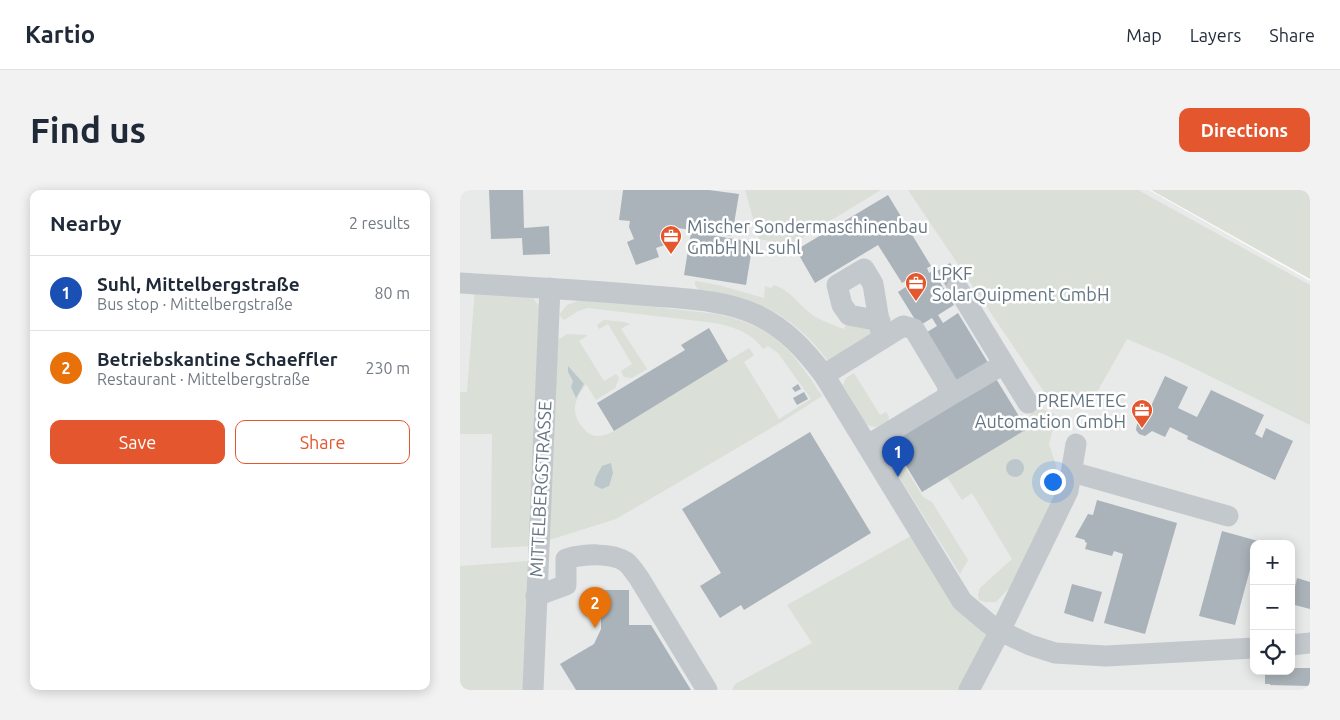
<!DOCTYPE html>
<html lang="en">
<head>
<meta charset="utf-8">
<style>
	:root { --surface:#fff; --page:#f2f2f3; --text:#1f2937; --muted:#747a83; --line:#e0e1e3; --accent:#e4572e }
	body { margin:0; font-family:Ubuntu,sans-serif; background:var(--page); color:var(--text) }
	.controls { position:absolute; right:15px; bottom:15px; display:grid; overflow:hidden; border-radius:10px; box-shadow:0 2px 12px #0003 }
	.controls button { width:45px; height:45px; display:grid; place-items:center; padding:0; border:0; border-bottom:1px solid var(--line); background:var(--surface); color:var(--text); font:25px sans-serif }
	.you { position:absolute; left:592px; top:291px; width:18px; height:18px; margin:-12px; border:4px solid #fff; border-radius:50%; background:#1a73e8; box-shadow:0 0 0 8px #1a73e833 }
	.badge { display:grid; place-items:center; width:32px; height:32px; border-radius:50%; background:var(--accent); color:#fff; font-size:16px; font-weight:700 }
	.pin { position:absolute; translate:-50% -41px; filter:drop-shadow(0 1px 2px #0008) }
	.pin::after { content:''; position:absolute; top:26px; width:18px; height:15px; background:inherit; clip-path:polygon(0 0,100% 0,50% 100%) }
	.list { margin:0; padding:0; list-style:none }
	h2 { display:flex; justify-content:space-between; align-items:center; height:65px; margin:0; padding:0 20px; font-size:21px }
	h2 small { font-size:16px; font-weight:400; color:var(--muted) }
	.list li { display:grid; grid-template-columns:32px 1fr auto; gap:15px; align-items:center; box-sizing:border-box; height:75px; padding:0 20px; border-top:1px solid var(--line) }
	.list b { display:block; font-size:19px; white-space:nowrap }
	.list p { margin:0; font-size:16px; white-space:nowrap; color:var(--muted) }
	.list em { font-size:16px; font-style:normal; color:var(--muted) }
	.actions { display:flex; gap:10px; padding:15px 20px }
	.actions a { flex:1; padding:11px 0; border:1px solid var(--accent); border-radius:10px; text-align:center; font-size:18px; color:var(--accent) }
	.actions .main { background:var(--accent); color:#fff }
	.icon { flex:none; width:28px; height:28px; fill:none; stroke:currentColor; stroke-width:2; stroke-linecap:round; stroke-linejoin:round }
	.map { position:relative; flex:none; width:850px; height:500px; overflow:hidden; border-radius:10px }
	header { display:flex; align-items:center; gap:30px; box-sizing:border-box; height:70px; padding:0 25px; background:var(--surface); border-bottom:1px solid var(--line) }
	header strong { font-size:24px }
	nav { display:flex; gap:28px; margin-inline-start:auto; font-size:18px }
	.intro { display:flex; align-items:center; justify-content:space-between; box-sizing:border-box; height:120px; padding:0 30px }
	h1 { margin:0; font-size:35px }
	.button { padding:12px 22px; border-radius:10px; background:var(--accent); color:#fff; font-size:18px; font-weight:700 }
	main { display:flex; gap:30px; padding:0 30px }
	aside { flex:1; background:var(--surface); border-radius:10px; box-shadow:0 2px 12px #0003 }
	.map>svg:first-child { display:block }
</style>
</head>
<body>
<header>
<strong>Kartio</strong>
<nav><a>Map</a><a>Layers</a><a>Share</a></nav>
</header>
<div class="intro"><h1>Find us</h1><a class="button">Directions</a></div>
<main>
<aside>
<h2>Nearby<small>2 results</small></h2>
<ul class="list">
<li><span class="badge" style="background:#1a4fb4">1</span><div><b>Suhl, Mittelbergstraße</b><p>Bus stop · Mittelbergstraße</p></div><em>80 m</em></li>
<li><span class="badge" style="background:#e8710a">2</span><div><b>Betriebskantine Schaeffler</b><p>Restaurant · Mittelbergstraße</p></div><em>230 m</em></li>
</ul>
<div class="actions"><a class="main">Save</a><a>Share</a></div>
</aside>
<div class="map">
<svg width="850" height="500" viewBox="0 0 850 500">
	<rect width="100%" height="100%" fill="#fafaf8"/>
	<!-- built -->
	<path fill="#e8e9e9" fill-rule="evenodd" d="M0,0H689L850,91V500H0ZM794,354H831V481H794Z"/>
	<!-- green -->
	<g fill="#dadfd7">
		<polygon points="285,0 421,0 330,55 299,49"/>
		<polygon points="448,0 678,0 850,95 850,235 717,170 667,149 632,211 597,221"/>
		<polygon points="691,0 850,0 850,89"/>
		<path d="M235,91L258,95L304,108L305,96L311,98L314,95C330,100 338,114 351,124C361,131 374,135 384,139L388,129L409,133L412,145L368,171C342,136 311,114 268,105C258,102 248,101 238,99L235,95Z"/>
		<polygon points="15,99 73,108 79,116 70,356 31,358 32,244 0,244 0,202 7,202"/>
		<path d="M123,109L257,124C313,136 332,160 362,206L323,231L156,329L86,351L98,150L107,144L128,145L119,151L144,191L156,184L159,188L155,198L136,210L126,194C114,210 109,224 125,240C128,244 133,246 139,246C144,246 150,243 154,241L289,158L294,165L284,172L319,229L351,209L318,163L308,156L303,159C292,143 274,137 255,133L128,118L118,121L104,130L99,125L107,115Z"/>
		<polygon points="144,130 165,132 170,134 161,139 187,179 172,188 164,187 161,181 172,174 148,134 139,139 137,135"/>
		<polygon points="394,183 420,225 426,222 429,226 428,232 416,237 406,235 383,195 386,188"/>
		<polygon points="575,216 601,227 594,234 589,254 596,275 599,304 555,392 536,412 526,412 519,410 518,405 520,398 552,369 512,303 502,310 487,287 567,239 563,232 570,226"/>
		<polygon points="429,250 463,307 472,312 508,370 500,384 423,261"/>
		<polygon points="451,346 502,411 540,441 509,500 272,500 275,494 352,453 327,415"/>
		<polygon points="69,371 65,500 0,500 0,376"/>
	</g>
	<!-- water -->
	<g fill="#bbc7cb">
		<polygon points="108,176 124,194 116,208 111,197 113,191 108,182"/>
		<circle cx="555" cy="278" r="9"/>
		<polygon points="151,273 153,283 149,296 142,299 134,295 136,287 142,276"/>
	</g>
	<!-- building -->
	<g fill="#aab3b9">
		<polygon points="29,0 63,0 64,38 89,36 90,64 63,65 62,48 31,49"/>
		<polygon points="163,0 249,0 279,4 272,46 211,37 208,54 196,58 199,67 176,75 167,52 174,49 169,37 170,31 159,30"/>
		<polygon points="428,5 471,76 467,78 469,83 473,81 494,115 478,125 483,133 498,123 530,176 496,197 464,144 477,136 472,128 459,136 438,102 452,93 449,89 442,93 418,55 355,93 336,60"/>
		<polygon points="231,42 293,52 286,95 224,85"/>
		<polygon points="490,73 500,90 487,98 477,81"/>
		<polygon points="249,138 268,171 154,241 137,213 225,160 221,155"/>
		<polygon points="705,186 728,197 718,218 737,227 751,200 804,225 795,244 802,248 806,238 833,251 815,290 727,249 728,246 710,237 705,247 692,241 685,246 679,244 676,240 677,234 680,230 685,229"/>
		<polygon points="535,187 567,239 462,302 431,251"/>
		<polygon points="338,194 341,199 335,202 332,198"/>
		<polygon points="344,202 348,209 337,215 333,208"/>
		<polygon points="350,242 411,343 284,420 281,415 260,428 240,396 261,383 222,319"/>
		<polygon points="637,310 717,333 685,444 644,433 663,364 654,361 652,366 625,359 627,353 625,352 625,350 615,347 628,324 633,325"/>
		<polygon points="762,341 798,351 797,354 794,354 794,365 775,435 739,426"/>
		<polygon points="837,388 850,392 850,419 831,414"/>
		<polygon points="612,394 642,402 633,432 604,423"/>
		<polygon points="141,400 169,400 169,435 191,435 231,500 116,500 100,474 134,454 141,439"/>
		<polygon points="831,478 850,478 850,496 810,495 810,494 805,494 805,481 831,481"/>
	</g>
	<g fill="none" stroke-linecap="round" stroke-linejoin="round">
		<!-- minor -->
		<g stroke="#c3c8cc" stroke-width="21">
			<path d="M0,93C64,97 129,100 193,106C228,109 265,110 297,125C326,139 345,160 364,185L502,411L528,433L540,441L570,455L595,463L646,466L794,458"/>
			<polyline points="497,97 544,174"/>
			<polyline points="364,185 422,149 413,94 404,79 377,95 382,115 389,125 420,131"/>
			<polyline points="489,206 544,174 568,213"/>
			<polyline points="408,255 489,206 487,194 454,139 443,136 422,149"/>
			<polyline points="612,282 768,326"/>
			<path d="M76,406L106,395V369C123,364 151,362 166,372C171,376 175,383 179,388L247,500"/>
			<polyline points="831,455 850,453"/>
			<polyline points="73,500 90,98"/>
			<polyline points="509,500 540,441 608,301 616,254"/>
		</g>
	</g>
	<!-- icons -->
	<defs>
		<g id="office-pin" transform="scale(1.125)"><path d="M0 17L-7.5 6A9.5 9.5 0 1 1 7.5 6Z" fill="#e4572e" stroke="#fff"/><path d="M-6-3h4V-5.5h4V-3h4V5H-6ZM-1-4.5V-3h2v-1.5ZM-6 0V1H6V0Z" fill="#fff"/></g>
	</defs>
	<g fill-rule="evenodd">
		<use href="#office-pin" x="211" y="46"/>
		<use href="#office-pin" x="456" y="93"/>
		<use href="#office-pin" x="682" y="220"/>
	</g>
	<g text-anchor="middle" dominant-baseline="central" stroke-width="5" stroke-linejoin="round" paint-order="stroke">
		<!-- poi labels -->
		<g font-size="18" fill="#657683" stroke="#fff" text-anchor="start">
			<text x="227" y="36">Mischer Sondermaschinenbau<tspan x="227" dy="21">GmbH NL suhl</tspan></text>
			<text x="472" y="83">LPKF<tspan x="472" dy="21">SolarQuipment GmbH</tspan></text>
			<text x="666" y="210" text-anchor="end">PREMETEC<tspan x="666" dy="21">Automation GmbH</tspan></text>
		</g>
		<!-- street labels -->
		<g font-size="18" fill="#657683" stroke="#fff">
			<text transform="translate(80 299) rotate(-87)">MITTELBERGSTRASSE</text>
		</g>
	</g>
</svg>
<div class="controls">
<button>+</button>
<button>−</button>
<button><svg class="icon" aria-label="locate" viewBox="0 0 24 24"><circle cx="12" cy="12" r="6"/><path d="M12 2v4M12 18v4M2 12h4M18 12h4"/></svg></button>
</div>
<div class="you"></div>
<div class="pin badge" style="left:438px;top:287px;background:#1a4fb4">1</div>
<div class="pin badge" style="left:135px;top:438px;background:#e8710a">2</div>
</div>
</main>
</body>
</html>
